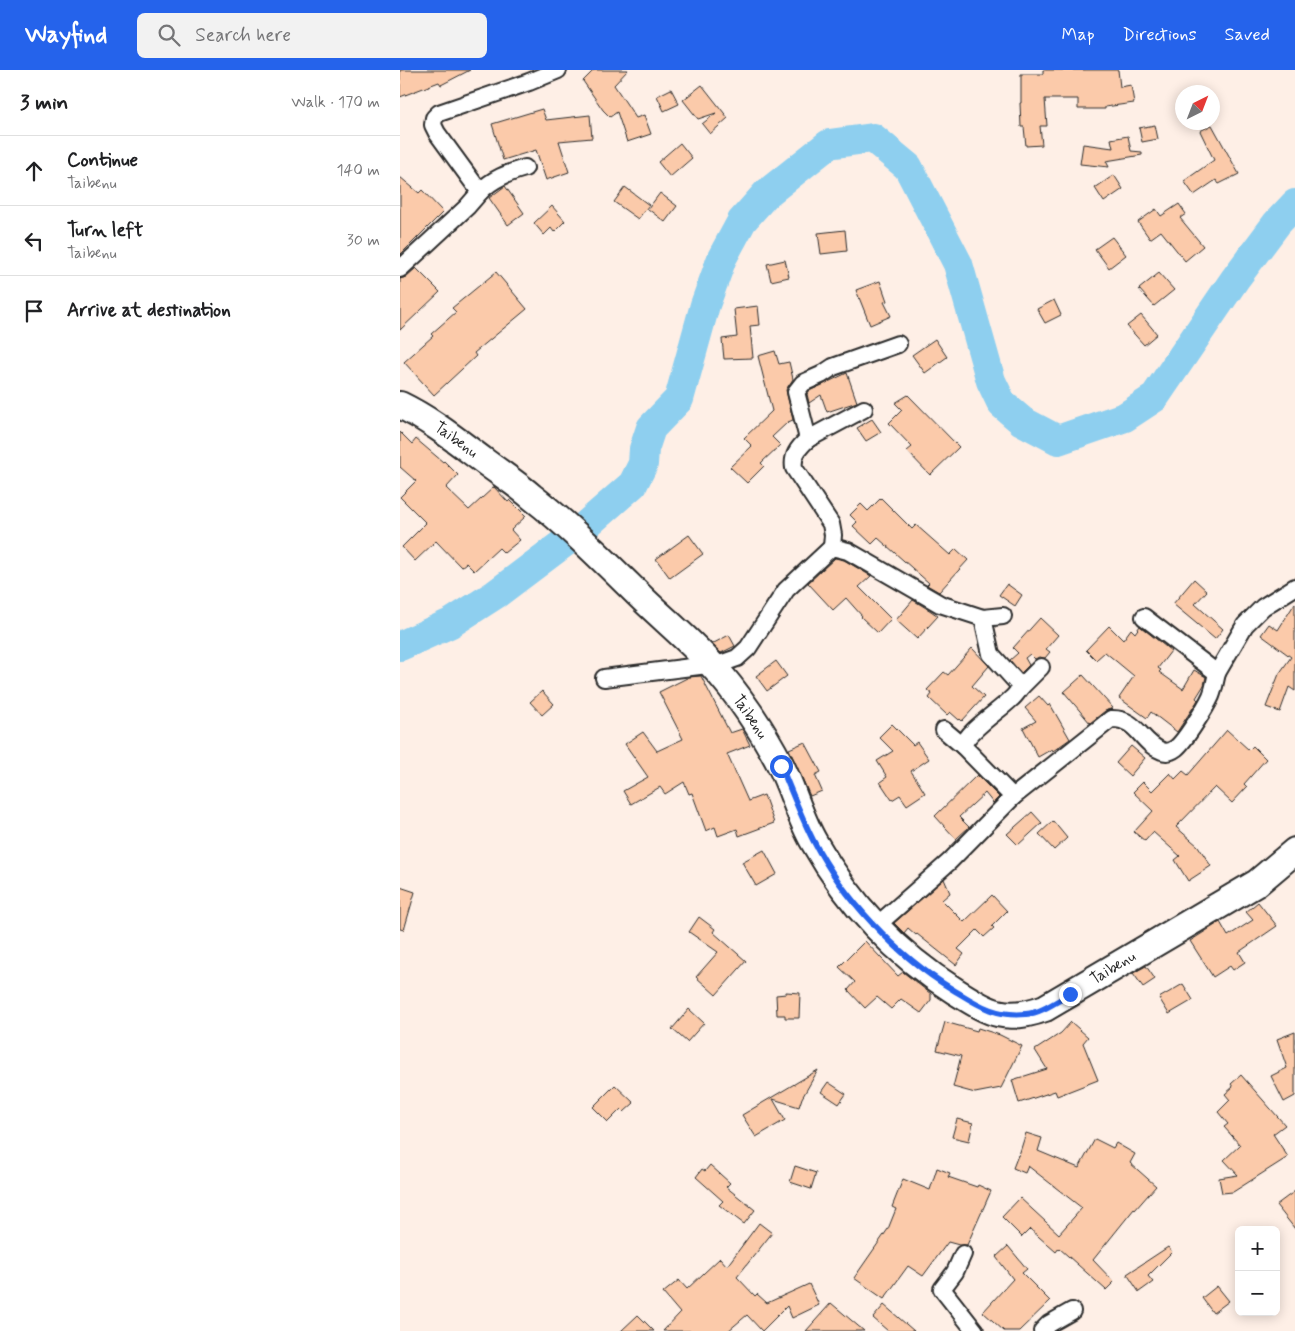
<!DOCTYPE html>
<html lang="en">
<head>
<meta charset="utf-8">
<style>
	:root { --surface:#fff; --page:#f2f2f2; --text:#202124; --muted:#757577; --line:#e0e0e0; --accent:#2563eb }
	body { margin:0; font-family:Mynerve,sans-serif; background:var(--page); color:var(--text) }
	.controls { position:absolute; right:15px; bottom:15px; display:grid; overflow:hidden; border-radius:8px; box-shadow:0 2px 12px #0003 }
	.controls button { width:45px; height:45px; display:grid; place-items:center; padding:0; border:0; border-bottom:1px solid var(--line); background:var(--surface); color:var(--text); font:25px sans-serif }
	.compass { position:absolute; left:775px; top:15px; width:45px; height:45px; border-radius:50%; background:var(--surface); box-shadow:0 2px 12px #0003; rotate:42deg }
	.stop { position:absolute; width:15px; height:15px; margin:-11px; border:4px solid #2563eb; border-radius:50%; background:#fff }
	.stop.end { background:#2563eb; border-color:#fff; box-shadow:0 1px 5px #0008 }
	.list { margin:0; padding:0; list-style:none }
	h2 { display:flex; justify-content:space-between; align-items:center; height:65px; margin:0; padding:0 20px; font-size:21px }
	h2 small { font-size:16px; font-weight:400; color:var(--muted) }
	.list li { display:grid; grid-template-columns:32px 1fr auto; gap:15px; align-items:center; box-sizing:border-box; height:70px; padding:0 20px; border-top:1px solid var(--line) }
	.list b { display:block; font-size:19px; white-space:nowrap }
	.list p { margin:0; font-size:16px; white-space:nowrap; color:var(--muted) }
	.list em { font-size:16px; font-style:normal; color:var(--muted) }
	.icon { flex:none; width:28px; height:28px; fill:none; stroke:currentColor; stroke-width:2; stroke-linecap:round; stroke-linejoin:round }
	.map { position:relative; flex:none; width:895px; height:1261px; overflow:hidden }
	header { display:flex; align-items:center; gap:30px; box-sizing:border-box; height:70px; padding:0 25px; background:var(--accent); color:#fff }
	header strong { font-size:24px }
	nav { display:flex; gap:28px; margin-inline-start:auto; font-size:18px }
	.search { width:350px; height:45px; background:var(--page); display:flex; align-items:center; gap:12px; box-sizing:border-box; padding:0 18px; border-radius:8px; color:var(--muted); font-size:19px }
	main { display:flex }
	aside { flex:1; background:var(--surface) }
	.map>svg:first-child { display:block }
</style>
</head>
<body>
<header>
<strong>Wayfind</strong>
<div class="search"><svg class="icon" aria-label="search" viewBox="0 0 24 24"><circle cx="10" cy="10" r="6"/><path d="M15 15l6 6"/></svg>Search here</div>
<nav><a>Map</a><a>Directions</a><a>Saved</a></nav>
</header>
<main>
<aside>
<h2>3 min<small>Walk · 170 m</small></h2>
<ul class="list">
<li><svg class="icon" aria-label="ahead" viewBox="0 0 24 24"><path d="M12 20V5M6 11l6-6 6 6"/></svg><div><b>Continue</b><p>Taibenu</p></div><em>140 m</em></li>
<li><svg class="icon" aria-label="left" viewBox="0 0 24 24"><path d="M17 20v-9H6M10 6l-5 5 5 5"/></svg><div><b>Turn left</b><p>Taibenu</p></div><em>30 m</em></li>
<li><svg class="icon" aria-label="arrive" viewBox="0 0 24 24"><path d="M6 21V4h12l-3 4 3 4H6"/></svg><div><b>Arrive at destination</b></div></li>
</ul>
</aside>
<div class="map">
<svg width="895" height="1261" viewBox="0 0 895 1261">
	<rect width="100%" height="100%" fill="#feefe6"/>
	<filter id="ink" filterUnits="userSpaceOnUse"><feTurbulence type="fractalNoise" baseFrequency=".02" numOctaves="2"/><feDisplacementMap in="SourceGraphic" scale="10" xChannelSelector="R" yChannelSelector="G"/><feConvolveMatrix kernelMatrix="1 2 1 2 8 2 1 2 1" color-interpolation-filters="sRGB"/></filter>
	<g filter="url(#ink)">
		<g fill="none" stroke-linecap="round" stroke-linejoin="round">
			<!-- river -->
			<polyline stroke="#8ecfef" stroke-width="30" points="0,576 51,553 96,524 177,463 233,414 243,394 244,379 251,358 279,329 305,235 322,188 342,151 366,124 429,74 473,68 508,97 558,194 591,311 602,334 622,351 658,370 725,347 754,328 835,209 877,153 895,134"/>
		</g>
		<!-- building -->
		<g fill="#fbcaaa" stroke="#2b2b2b">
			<polygon points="0,0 70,0 41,15 39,12 0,27"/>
			<polygon points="194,0 228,0 214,15 236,48 244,45 251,64 227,72 217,42 210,47 203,40 183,11"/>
			<polygon points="643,0 718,0 720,17 731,15 734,33 705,37 705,39 678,39 678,29 645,29 647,56 640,56 642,75 626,76 624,57 621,57 620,33 621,33 621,4 643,4"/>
			<polygon points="302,15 328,48 310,64 302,54 316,43 298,49 283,30"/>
			<polygon points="271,19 279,34 264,41 257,26"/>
			<polygon points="142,39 146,50 190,45 192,68 159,71 169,102 146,110 136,80 103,90 92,54"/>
			<polygon points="755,55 758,69 742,72 739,58"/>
			<polygon points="812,55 839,104 819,114 816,110 794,125 784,111 814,90 800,61"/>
			<polygon points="728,66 731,81 742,82 742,85 706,91 709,97 680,94 683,74 713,78 711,69"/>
			<polygon points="280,73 292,88 270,107 258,92"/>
			<polygon points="714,105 723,119 704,132 695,118"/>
			<polygon points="0,107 19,123 22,120 43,142 0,185"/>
			<polygon points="105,116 124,143 108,155 89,128"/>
			<polygon points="225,117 249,135 238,149 214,132"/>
			<polygon points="260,123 277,136 265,152 248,139"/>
			<polygon points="779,134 786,144 780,148 803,176 785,191 761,161 750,169 738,152 756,139 761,146"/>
			<polygon points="152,136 165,151 154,162 151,158 144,165 134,153"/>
			<polygon points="445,160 447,181 421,184 418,163"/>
			<polygon points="712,167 726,185 709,198 695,179"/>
			<polygon points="385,190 389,207 371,211 367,194"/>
			<polygon points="16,198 40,222 0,260 0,209 6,207"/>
			<polygon points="96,202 127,239 74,283 76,286 34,325 4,292 33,266 31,264 56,242 52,238"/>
			<polygon points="759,203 774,220 754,236 739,219"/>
			<polygon points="480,211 487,231 484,232 491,246 470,255 456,220"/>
			<polygon points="654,230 661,245 645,253 637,239"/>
			<polygon points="358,236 360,255 350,256 353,288 324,289 322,269 337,267 334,239"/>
			<polygon points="741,245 757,264 744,275 727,256"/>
			<polygon points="535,269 547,287 525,303 512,285"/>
			<polygon points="375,281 379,294 389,292 393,309 386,320 393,350 388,352 372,367 380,375 361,393 364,396 347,413 330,397 352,376 344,368 372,341 358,286"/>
			<polygon points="447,303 457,332 427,342 421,325 409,333 407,324 409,321"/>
			<polygon points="508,325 559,377 530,405 507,381 512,377 489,353 502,340 495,333"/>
			<polygon points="472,349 481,362 466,371 457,358"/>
			<polygon points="0,362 12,374 16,369 43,392 44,391 58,405 46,418 69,440 94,417 108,432 110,430 126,446 111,460 120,470 104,483 99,478 74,501 66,493 61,497 36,471 15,491 2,477 26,453 0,427 16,411 0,397"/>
			<polygon points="481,428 512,459 516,455 550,485 556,479 568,490 539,522 527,515 529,513 478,468 472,474 453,456 457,452 450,445 461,434 468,441"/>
			<polygon points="289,465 303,484 270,508 256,489"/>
			<polygon points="435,488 444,490 471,506 459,517 491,549 478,563 461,547 462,546 446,528 433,540 408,513"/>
			<polygon points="794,509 807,521 795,534 823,559 815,569 773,534"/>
			<polygon points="607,514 622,525 615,536 599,525"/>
			<polygon points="513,530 531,541 538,546 517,569 496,550"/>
			<polygon points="895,533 895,621 889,617 880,642 866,637 879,604 891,587 861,565 869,554 878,560"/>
			<polygon points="640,548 658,565 646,579 650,582 645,588 639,587 635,589 630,584 625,588 629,595 621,603 610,590 618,583 613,578"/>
			<polygon points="709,556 723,570 731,559 735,563 740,556 771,581 758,598 761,600 759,602 783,619 794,600 806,607 804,615 796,628 798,630 777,662 751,642 747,648 719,628 734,606 705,582 696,590 686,580"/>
			<polygon points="329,565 335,576 321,583 312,574"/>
			<polygon points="572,578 589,596 572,616 584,627 562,651 560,649 559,650 550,642 547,645 529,628 532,624 527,620 544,602 548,605"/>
			<polygon points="376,591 387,606 367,621 356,606"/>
			<polygon points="683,605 713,638 705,641 690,653 664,622"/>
			<polygon points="301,606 330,663 342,659 350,675 327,684 348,731 364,725 374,753 339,766 337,759 318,766 315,757 306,761 292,723 289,724 284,712 265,724 260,717 231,734 223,721 248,707 225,674 243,662 257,681 283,669 259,622 289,607"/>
			<polygon points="142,621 154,634 142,645 130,632"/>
			<polygon points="639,626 648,636 650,634 670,669 653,681 652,679 638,687 623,658 636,651 625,638"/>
			<polygon points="492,654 513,675 517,672 529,689 511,701 525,723 507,735 500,725 492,730 480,712 487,707 477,691 493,681 479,667"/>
			<polygon points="827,660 849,680 853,676 866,689 844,714 847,717 832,733 815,717 776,757 798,776 811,796 788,811 775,790 780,786 753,762 745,771 734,762 753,741 733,722 743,712 752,721 770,703 775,709 783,701 788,705"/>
			<polygon points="405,672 421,702 415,705 422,721 410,726 389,679"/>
			<polygon points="731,676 745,688 730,706 716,693"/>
			<polygon points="577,705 599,727 593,733 585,723 559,747 569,757 556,769 535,746"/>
			<polygon points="632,742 642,753 618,775 607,764"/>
			<polygon points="653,751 667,768 654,780 639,764"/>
			<polygon points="364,780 377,804 356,816 342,792"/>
			<polygon points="544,809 550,823 542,830 564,852 592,825 607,841 592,856 594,858 584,867 577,860 558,879 564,884 556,895 517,864 516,865 508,858 504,863 494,853"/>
			<polygon points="0,817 15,822 4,860 0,859"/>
			<polygon points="858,832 877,856 839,882 845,892 833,900 830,896 813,907 790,871 820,852 828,866 853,850 846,842"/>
			<polygon points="299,847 315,859 313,862 346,891 316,925 296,907 318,882 289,862"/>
			<polygon points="465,871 498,906 503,902 531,924 531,930 521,943 501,929 491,939 477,927 465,938 448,920 455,912 439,897"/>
			<polygon points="746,896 755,909 743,917 733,903"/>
			<polygon points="783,914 793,930 769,944 759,928"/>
			<polygon points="386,922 400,923 399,948 385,948 385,945 377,945 376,925 386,924"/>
			<polygon points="289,939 304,953 287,972 272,959"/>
			<polygon points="545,952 577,961 578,958 600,965 622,976 601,1018 575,1023 553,1017 561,986 537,980"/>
			<polygon points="671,952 688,967 683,973 698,1010 657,1026 655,1021 619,1033 612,1010 647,999 635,980 661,963"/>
			<polygon points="895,962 895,1026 884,1032 871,1006 887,998 877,969"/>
			<polygon points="418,1000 402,1028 399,1037 373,1029 385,1050 356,1067 342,1045"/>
			<polygon points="841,1005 885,1055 873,1064 888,1087 833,1122 822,1123 819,1108 838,1105 824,1090 840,1075 824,1057 828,1054 818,1042 830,1030 825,1024 833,1017 831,1014"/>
			<polygon points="428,1012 446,1024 439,1034 421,1022"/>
			<polygon points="215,1015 234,1033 224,1042 221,1039 208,1052 193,1037"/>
			<polygon points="557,1049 573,1053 569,1071 552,1067"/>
			<polygon points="626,1063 642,1068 638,1081 679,1098 695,1069 713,1078 716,1073 735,1084 730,1093 756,1116 735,1140 734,1139 693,1190 714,1212 706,1220 659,1178 656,1182 630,1159 622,1167 602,1147 620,1128 659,1164 682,1138 628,1096 625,1103 613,1098 618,1085 619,1085"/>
			<polygon points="310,1095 330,1113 326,1117 355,1140 344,1154 319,1135 323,1131 296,1107 302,1099 305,1101"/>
			<polygon points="395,1096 416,1103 411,1119 390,1112"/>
			<polygon points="537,1098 550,1103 548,1107 577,1117 578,1115 591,1121 567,1175 559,1175 548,1172 523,1206 508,1196 484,1229 454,1208 488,1159 496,1139 492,1137 503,1109 530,1120"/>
			<polygon points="895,1121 895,1159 876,1135"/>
			<polygon points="359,1153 372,1163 337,1207 355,1226 357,1224 367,1233 409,1214 419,1235 392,1248 387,1236 362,1261 347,1245 328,1261 263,1261 280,1243 263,1223 279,1210 287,1219 320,1188 327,1196"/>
			<polygon points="608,1176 627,1199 622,1203 650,1231 619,1261 604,1261 583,1242 613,1209 596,1187"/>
			<polygon points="768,1177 772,1182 748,1206 753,1212 739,1222 727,1204"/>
			<polygon points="817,1216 829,1231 813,1243 802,1228"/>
			<polygon points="431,1233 464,1261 406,1261"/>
			<polygon points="484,1235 514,1261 488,1261 473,1248"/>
			<polygon points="238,1245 254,1261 221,1261"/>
		</g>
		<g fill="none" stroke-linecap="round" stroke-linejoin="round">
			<!-- minor casing -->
			<g stroke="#2b2b2b" stroke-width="20">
				<g id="minor">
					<path d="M125,98C108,103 92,109 80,122L37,63L33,55L34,48L39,43L129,12L158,0"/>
					<polyline points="0,199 67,137 80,122"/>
					<polyline points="408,369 464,339"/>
					<path d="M432,477L433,465L431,454L394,398C392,386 398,378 408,369L396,322L403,313L421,305L433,297L498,274"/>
					<path d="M583,548L591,584L621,617C618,621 615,626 611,629C599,641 567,661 563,676L613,727"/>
					<polyline points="817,603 845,555 863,537 895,517"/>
					<polyline points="204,608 323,593 337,588 348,578 386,520 432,477 448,481 540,534 583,548 603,546"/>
					<polyline points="621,617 641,597"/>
					<polyline points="544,660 563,676"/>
					<path d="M475,857L549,792L613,727L711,649C738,648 740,673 762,681C767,683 772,681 776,678C785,671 806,637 811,626C814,619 815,611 817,603L744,547"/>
					<polyline points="563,1184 555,1202 542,1219 575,1261"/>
					<polyline points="642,1261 649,1254 672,1241"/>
				</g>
			</g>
			<!-- primary casing -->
			<g stroke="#2b2b2b" stroke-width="30">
				<path id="primary" d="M0,335C31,350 57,371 84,391C100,403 117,414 132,427C172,458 208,495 244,530C266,551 290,571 311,594C337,622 363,661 381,696C393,720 400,748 414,772C448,832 496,884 555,921C589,942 604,953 645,938L857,813L895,781"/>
			</g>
			<!-- minor -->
			<use href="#minor" stroke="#fff" stroke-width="16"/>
			<!-- primary -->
			<use href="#primary" stroke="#fff" stroke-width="26"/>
		</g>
	</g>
	<g fill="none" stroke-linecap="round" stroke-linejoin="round" filter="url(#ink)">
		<!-- route -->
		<path stroke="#2563eb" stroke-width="6" d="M381,696C391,721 401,746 413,770C443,828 496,885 552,919C577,934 594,947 626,944C641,943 657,931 670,924"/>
	</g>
	<g text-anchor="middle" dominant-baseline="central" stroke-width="4" stroke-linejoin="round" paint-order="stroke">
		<!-- street labels -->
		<g font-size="16" fill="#2b2b2b" stroke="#fff">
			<text transform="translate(56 370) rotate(36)">Taibenu</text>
			<text transform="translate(350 647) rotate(56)">Taibenu</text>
			<text transform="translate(713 898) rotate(-31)">Taibenu</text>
		</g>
	</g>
</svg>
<div class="controls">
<button>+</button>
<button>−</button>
</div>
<svg class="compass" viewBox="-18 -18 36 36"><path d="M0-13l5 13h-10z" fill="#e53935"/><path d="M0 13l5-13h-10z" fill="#757577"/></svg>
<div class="stop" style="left:381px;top:696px"></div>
<div class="stop end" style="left:670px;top:924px"></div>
</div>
</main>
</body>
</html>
